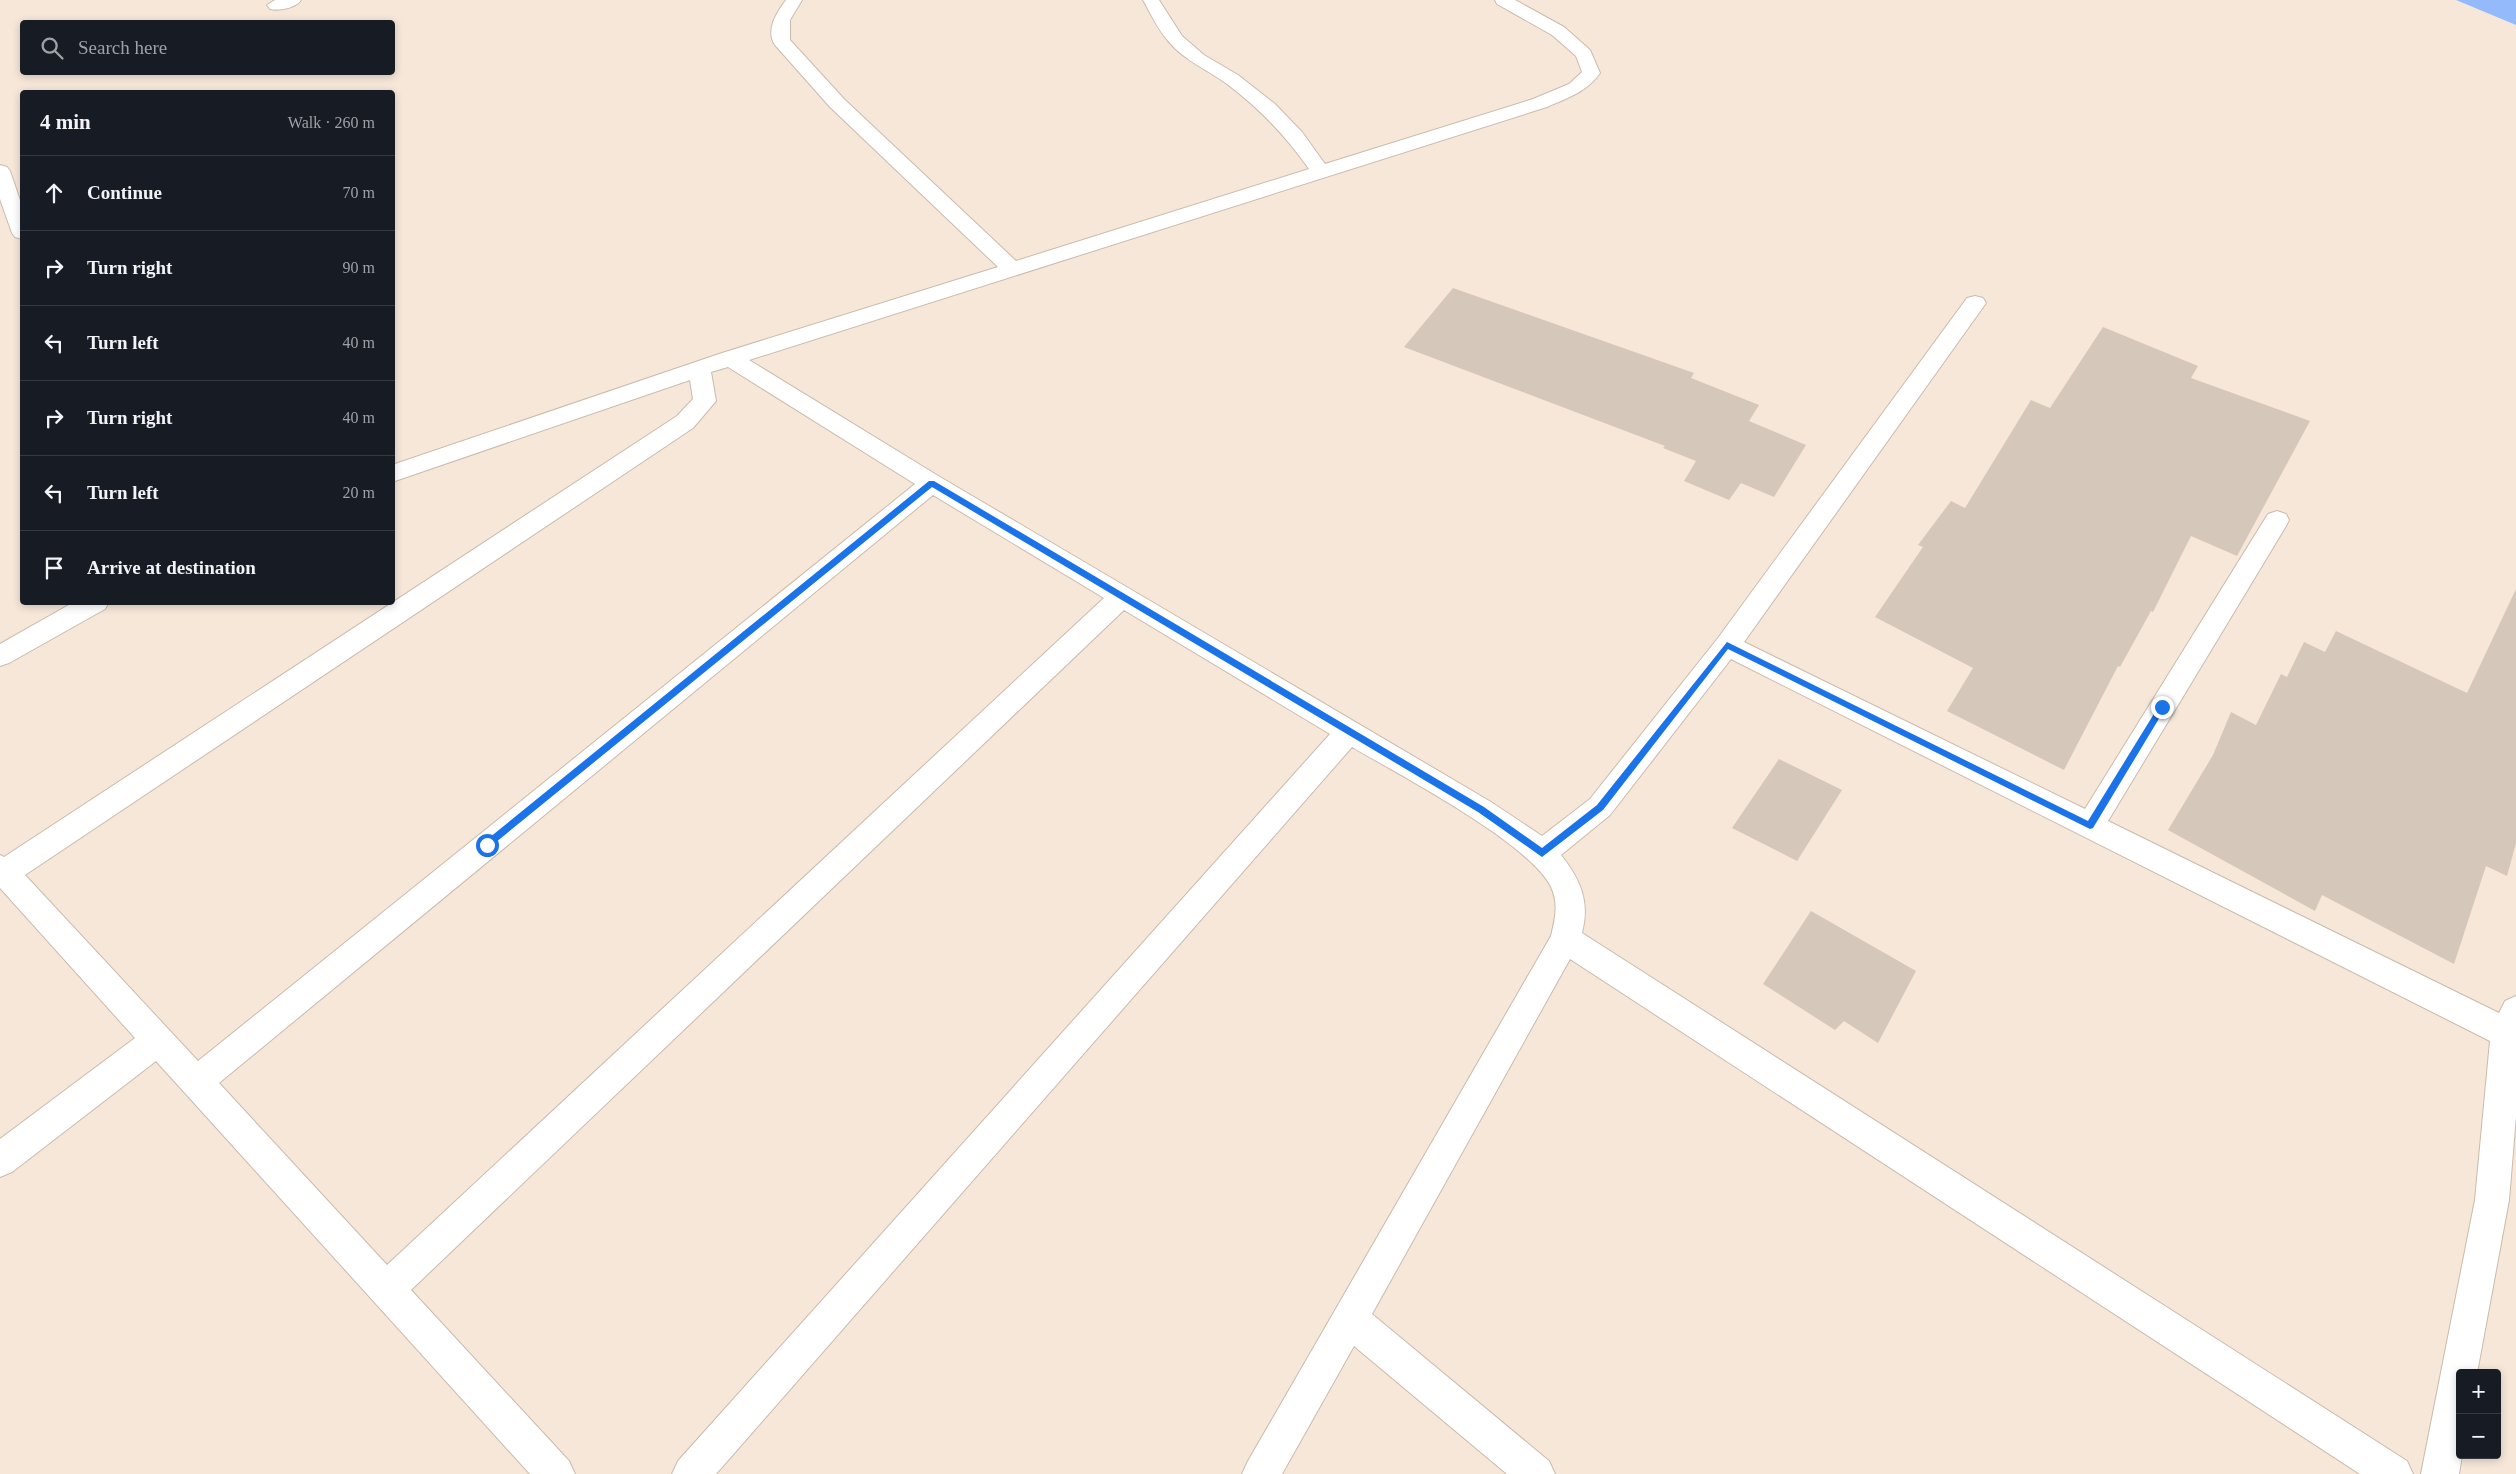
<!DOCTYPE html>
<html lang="en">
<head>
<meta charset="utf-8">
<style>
	:root { --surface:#171b24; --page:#20242c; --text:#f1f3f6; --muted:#9ea1a6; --line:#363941 }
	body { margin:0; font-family:Georgia,serif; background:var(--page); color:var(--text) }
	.controls { position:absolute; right:15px; bottom:15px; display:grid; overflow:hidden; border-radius:5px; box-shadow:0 2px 8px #0003 }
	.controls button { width:45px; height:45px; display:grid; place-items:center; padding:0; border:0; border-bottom:1px solid var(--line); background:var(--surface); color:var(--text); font:25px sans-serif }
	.stop { position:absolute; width:15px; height:15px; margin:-11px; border:4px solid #1a73e8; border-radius:50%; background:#fff }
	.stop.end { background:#1a73e8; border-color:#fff; box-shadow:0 1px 5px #0008 }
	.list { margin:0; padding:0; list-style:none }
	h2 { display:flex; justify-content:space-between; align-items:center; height:65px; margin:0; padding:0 20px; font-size:21px }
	h2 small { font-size:16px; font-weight:400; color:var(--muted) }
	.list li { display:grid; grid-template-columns:32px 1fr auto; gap:15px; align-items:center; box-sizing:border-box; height:75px; padding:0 20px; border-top:1px solid var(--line) }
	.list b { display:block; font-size:19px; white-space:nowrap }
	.list em { font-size:16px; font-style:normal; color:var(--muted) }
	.icon { flex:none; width:28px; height:28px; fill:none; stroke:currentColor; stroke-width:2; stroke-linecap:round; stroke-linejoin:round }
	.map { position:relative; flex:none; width:2516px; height:1474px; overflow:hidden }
	.search { position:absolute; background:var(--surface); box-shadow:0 2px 8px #0003; left:20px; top:20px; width:375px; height:55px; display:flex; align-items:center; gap:12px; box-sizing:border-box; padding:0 18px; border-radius:5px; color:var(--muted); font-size:19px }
	.panel { position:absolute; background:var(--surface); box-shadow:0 2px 8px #0003; left:20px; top:90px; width:375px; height:515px; border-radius:5px }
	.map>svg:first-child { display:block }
</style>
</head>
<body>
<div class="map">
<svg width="2516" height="1474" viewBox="0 0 2516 1474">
	<rect width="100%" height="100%" fill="#f6e7d9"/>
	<!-- water -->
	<polygon fill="#94bafc" points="2456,0 2516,0 2516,25"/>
	<!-- building -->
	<g fill="#d5c7b9">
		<polygon points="1453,288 1694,373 1691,378 1759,405 1749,421 1806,445 1774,497 1741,483 1729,500 1684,481 1696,461 1663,448 1665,446 1404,347"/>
		<polygon points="2103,327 2198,366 2191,378 2310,421 2237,556 2191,536 2153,612 2151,611 2120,667 2118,666 2064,770 1947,711 1973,668 1875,617 1923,547 1918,545 1951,501 1965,508 2031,400 2050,408"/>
		<polygon points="2516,589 2516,843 2507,876 2486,866 2454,964 2322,895 2315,911 2168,830 2213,755 2231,712 2256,725 2281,674 2287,677 2304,642 2325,652 2336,631 2467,693"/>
		<polygon points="1779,759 1842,790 1797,861 1732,828"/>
		<polygon points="1811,911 1916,971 1878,1043 1844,1021 1835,1030 1763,984"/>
	</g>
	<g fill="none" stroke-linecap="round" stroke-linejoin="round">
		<!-- minor casing -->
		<g stroke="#c9bbad" stroke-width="2">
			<g id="minor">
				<path d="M275,0H301C296,8 279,11 270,9L267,5Z"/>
				<path d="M786,0H802L790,20V40L844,99L1016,261L1309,169C1286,136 1260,109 1227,84C1208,70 1185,61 1169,42C1158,30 1151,14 1143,0H1159L1182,36L1204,55L1238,75L1275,104L1302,132L1325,164L1533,99L1569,84L1582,72L1576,56L1552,35L1497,4L1495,0H1515L1564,27L1590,50L1600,73C1587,92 1567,98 1547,107L749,360L940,477L1491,802L1542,836L1590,799L1718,638L1967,298L1975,296L1983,298L1986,303L1744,642L2085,809L2268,514L2277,511L2286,514L2289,520L2286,526L2108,821L2499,1013L2505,1001L2516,996V1116L2509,1200L2477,1373H2460V1455H2462L2459,1474H2421L2475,1200L2490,1041L1731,659L1610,815L1561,855C1581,880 1590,902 1582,933L2407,1461L2413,1474H2360L1570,959L1372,1314L1549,1461L1555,1474H1507L1354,1346L1282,1474H1242L1248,1461L1551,936C1555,919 1559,904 1551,887C1530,843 1398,774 1352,747L716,1474H672L678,1461L1330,734L1124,610L411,1290L569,1461L575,1474H530L156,1061L12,1172L0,1177V1139L135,1038L0,888V855L4,857L677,416L693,399L690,380L392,482V465L722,353L998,267L830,107L775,45C765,30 777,12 786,0ZM728,367L915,484L198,1061L25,875L693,428L716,401L711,372ZM933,495L1104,598L387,1265L219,1083Z"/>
				<polygon points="0,165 7,167 10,171 22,206 22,239 15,237 12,233 0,199"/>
				<polygon points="74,602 109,602 105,609 9,663 0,666 0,644"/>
			</g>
		</g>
		<!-- minor -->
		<use href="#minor" fill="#fff" fill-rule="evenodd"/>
	</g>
	<!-- route -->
	<polygon fill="#1a73e8" points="929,481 934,481 1484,807 1542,848 1597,805 1727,642 2088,821 2160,704 2162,703 2166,707 2093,828 2090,829 1728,649 1603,810 1542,857 1478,812 932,487 490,847 484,847 484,842"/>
</svg>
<div class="controls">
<button>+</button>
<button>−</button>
</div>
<div class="stop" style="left:487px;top:845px"></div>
<div class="stop end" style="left:2162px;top:707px"></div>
<div class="search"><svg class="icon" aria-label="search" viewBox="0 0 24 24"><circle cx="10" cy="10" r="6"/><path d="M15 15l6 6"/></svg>Search here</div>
<section class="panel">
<h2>4 min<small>Walk · 260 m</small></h2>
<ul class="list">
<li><svg class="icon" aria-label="ahead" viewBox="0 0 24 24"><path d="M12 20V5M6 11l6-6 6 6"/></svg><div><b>Continue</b></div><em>70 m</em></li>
<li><svg class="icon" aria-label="right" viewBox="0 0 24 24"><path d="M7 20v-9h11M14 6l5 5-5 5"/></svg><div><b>Turn right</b></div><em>90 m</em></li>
<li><svg class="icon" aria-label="left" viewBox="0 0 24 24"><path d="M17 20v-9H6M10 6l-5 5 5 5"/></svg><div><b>Turn left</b></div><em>40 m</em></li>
<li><svg class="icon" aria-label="right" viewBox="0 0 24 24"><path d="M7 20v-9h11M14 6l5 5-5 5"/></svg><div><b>Turn right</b></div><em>40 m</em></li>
<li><svg class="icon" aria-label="left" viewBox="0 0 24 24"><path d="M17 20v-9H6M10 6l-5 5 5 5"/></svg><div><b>Turn left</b></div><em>20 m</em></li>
<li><svg class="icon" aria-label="arrive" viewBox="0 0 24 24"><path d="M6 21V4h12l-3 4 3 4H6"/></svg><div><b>Arrive at destination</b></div></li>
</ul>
</section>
</div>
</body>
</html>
